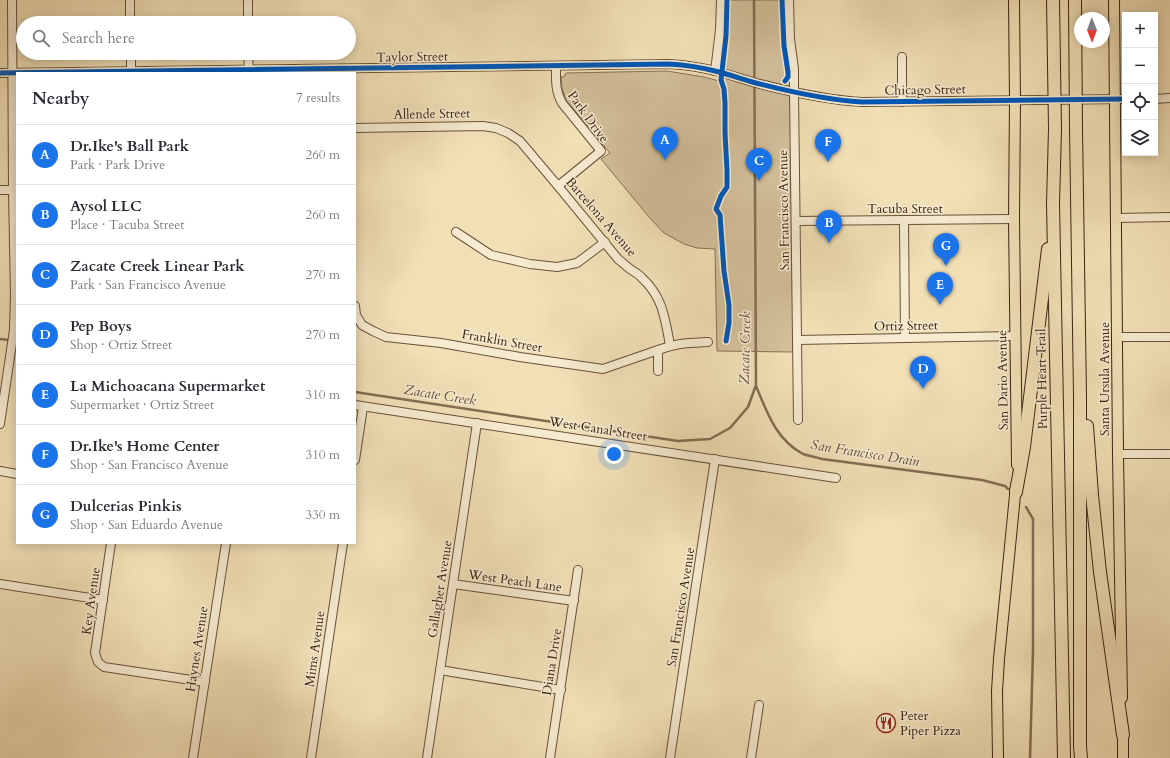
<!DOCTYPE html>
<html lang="en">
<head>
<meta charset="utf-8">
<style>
	:root { --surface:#fff; --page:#f2f2f3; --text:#2b2b33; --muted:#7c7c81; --line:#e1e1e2; --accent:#1a73e8 }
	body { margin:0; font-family:Cardo,serif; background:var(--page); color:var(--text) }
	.controls { position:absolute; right:12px; top:12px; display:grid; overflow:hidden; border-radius:0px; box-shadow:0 2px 10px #0003 }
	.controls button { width:36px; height:36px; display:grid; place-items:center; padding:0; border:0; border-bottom:1px solid var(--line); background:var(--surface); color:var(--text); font:20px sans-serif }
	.compass { position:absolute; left:1074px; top:12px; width:36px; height:36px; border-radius:50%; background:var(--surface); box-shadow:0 2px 10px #0003; rotate:179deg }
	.you { position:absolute; left:614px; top:454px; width:14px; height:14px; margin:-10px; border:3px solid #fff; border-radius:50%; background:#1a73e8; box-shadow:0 0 0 6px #1a73e833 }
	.badge { display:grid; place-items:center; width:26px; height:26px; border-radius:50%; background:var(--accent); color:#fff; font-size:13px; font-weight:700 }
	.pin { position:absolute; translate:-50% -33px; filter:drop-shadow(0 1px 2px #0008) }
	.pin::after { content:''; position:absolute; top:21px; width:14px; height:12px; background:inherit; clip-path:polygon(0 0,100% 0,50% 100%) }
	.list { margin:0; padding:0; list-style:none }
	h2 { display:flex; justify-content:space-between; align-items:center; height:52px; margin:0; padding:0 16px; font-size:17px }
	h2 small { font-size:13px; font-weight:400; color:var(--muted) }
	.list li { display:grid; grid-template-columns:26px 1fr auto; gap:12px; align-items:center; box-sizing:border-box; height:60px; padding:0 16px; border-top:1px solid var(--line) }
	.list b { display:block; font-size:15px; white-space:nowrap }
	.list p { margin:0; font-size:13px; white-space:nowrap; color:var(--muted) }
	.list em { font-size:13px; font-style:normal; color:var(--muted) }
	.icon { flex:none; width:22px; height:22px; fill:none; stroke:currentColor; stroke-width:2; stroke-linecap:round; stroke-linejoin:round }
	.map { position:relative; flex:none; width:1170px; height:758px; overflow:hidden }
	.search { position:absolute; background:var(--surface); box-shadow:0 2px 10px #0003; left:16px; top:16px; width:340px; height:44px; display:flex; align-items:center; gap:10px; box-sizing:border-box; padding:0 14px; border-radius:22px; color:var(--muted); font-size:15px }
	.panel { position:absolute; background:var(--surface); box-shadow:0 2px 10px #0003; left:16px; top:72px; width:340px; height:472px; border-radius:0px }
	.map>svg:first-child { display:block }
</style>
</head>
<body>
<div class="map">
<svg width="1170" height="758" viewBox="0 0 1170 758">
	<rect width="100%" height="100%" fill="#f1dfb6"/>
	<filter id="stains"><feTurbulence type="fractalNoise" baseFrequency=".005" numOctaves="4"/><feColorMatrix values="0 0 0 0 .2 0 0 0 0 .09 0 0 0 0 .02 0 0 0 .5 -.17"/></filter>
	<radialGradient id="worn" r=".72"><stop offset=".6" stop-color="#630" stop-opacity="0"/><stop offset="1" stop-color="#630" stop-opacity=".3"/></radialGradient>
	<!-- green -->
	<polygon fill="#d2bf9a" stroke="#867154" points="726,0 784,0 790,71 793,352 717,351 715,249 697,248 684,244 664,233 649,217 601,159 610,153 566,100 562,88 561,77 564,77 566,73 667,71 704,77 723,82 722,63 726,11"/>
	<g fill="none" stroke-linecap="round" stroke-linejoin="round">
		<!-- stream -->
		<g stroke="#836d51" stroke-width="2.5">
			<polyline points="0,339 17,341"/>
			<path d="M756,386C767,412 776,440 803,454C809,456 816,457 822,459L982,480L1005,486L1008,489"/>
			<polyline points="355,392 678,441 710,439 730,428 748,407 756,385 754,0"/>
			<polyline points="1026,507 1033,519 1033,651 1030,758"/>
		</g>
		<!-- minor casing -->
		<g stroke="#685239" stroke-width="10">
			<g id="minor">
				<polyline points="130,0 130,23"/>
				<polyline points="248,0 248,23"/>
				<polyline points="789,0 790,39 794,69 794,92 798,420"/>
				<polyline points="131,53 131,71"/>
				<polyline points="248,53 249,70"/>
				<polyline points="902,57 902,102"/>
				<path d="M556,66C556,79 555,91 562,103L601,151L558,186"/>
				<polyline points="715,71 720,30 721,0"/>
				<path d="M0,73L669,64C684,65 700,67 715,71C728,74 742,79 756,83C791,92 826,100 862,102L1125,99"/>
				<polyline points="1155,99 1170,98"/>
				<path d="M355,128L483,126L496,128L508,133L520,141L558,186L618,259C622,262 626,266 630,269C634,272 639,274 642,278C663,297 665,319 670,345"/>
				<polyline points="0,190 13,190"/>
				<polyline points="1116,218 1170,217"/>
				<polyline points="796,221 1014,219"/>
				<polyline points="904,221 905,337"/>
				<polyline points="456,232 491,255 530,264 557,267 577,263 605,242"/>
				<polyline points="355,306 356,315 362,325 373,331 386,337 441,343 520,357 603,369 658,350 658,371"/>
				<polyline points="1117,337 1170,337"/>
				<polyline points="797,340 1015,336"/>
				<path d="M658,350C676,343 689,343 708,342"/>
				<polyline points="355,405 836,478"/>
				<polyline points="0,424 14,330 15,296 13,190 12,0"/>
				<polyline points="1118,454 1170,454"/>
				<polyline points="355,460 363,407"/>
				<polyline points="0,471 17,474"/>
				<polyline points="111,543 95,653 98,662 104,667 205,682"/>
				<polyline points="0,584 103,600"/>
				<polyline points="453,584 574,601"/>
				<polyline points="440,670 561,690"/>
				<polyline points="193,758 226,543"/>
				<polyline points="311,758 343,543"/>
				<polyline points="427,758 477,423"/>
				<polyline points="550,758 578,570"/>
				<polyline points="670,758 715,459"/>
				<polyline points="751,758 759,705"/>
			</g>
		</g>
		<!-- major casing -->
		<g stroke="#3b230f" stroke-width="12">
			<g id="major">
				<polyline points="1014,0 1015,100 1014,219 1017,465"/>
				<polyline points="1114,0 1118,454 1122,698"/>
				<polyline points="1123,728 1123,758"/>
				<polyline points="998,758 997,691 999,659 1016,485"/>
			</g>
		</g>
		<!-- highway casing -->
		<g stroke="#3b230f" stroke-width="14">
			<g id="highway">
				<polyline points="1055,129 1053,204 1064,758"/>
				<polyline points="1076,129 1080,396 1080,746 1081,758"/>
				<polyline points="1087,426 1092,495 1100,572 1123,735"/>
				<polyline points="1016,492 1024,447 1048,249"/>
			</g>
		</g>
		<!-- minor -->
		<use href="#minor" stroke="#f6ead0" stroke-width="8"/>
		<!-- major -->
		<use href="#major" stroke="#f1dfb6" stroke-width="10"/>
		<!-- highway -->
		<use href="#highway" stroke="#f1dfb6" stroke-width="12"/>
		<!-- highway-bridge casing -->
		<g stroke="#3b230f" stroke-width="14" stroke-linecap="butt">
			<g id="highway-bridge">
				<polyline points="1053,0 1055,129"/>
				<polyline points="1075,0 1076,129"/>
			</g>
		</g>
		<!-- highway-bridge -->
		<use href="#highway-bridge" stroke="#f1dfb6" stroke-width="12"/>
		<!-- cycleway casing -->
		<g stroke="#f6ead0" stroke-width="8">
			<g id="cycleway">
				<polyline points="782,0 784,46 788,72 788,77 785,81"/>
				<path d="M0,73L669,64C684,65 700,67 715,71C728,74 742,79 756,83C791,92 826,100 862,102L1125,99"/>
				<polyline points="726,341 729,323 729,305 724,271 720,215 716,209 721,196 727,187 727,170 725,133 725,103 724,89 721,80 726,36 727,0"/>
			</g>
		</g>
		<!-- cycleway -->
		<use href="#cycleway" stroke="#0057b8" stroke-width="5"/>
	</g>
	<!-- icons -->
	<defs>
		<g id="restaurant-ring" transform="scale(1)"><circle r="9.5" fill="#f6ead0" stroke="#8f2418" stroke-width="1.5"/><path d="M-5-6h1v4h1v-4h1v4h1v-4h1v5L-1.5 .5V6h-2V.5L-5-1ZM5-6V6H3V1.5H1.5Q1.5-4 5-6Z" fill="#8f2418"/></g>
	</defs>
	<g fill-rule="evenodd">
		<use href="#restaurant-ring" x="886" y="723"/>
	</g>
	<g text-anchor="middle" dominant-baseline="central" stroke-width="3" stroke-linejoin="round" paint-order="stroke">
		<!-- street labels -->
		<g font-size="13" fill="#3b230f" stroke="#f6ead0">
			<text transform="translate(412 57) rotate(-1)">Taylor Street</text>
			<text transform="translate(925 90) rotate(-1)">Chicago Street</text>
			<text transform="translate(432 114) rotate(-1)">Allende Street</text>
			<text transform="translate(588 117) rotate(54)">Park Drive</text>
			<text x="905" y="209">Tacuba Street</text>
			<text transform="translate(784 210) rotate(-91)">San Francisco Avenue</text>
			<text transform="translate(601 217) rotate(49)">Barcelona Avenue</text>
			<text transform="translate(906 326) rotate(-1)">Ortiz Street</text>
			<text transform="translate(502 341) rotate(10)">Franklin Street</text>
			<text transform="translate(1042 379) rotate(-91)">Purple Heart Trail</text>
			<text transform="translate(1105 379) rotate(-90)">Santa Ursula Avenue</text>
			<text transform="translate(1003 380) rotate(-91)">San Dario Avenue</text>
			<text transform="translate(598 429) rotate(9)">West Canal Street</text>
			<text transform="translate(515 581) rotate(8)">West Peach Lane</text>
			<text transform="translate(440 589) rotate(-81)">Gallagher Avenue</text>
			<text transform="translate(91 601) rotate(-82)">Key Avenue</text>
			<text transform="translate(681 607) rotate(-81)">San Francisco Avenue</text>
			<text transform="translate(197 649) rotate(-81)">Haynes Avenue</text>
			<text transform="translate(315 649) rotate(-82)">Mims Avenue</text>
			<text transform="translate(552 662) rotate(-81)">Diana Drive</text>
		</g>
		<!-- poi labels -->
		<g font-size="13" fill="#3b230f" stroke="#f6ead0" text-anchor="start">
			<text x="900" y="716">Peter<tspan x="900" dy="15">Piper Pizza</tspan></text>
		</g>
		<!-- water labels -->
		<g font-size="14" font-style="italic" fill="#654e36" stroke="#f6ead0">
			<text transform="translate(745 348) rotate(-89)">Zacate Creek</text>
			<text transform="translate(440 395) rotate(9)">Zacate Creek</text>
			<text transform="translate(865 453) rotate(9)">San Francisco Drain</text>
		</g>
	</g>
	<rect width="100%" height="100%" filter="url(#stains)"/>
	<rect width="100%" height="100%" fill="url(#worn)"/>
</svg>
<div class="controls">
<button>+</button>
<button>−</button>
<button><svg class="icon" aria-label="locate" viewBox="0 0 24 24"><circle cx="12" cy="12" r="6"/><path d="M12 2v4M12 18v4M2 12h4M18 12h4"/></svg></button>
<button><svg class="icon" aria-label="layers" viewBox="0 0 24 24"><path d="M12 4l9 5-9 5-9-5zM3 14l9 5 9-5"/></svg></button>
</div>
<svg class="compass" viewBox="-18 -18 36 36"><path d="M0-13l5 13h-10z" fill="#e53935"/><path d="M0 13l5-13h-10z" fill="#7c7c81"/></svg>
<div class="you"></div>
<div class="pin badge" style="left:665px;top:160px">A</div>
<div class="pin badge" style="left:829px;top:243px">B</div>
<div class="pin badge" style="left:759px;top:181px">C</div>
<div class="pin badge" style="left:923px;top:389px">D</div>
<div class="pin badge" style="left:940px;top:305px">E</div>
<div class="pin badge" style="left:828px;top:162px">F</div>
<div class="pin badge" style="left:946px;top:266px">G</div>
<div class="search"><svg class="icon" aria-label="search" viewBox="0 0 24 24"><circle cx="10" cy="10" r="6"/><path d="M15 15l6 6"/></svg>Search here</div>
<section class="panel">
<h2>Nearby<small>7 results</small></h2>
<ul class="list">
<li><span class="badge">A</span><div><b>Dr.Ike's Ball Park</b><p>Park · Park Drive</p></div><em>260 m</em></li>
<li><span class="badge">B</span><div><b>Aysol LLC</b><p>Place · Tacuba Street</p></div><em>260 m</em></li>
<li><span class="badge">C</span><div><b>Zacate Creek Linear Park</b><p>Park · San Francisco Avenue</p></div><em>270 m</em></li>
<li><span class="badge">D</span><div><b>Pep Boys</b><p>Shop · Ortiz Street</p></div><em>270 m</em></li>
<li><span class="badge">E</span><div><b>La Michoacana Supermarket</b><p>Supermarket · Ortiz Street</p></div><em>310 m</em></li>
<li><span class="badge">F</span><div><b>Dr.Ike's Home Center</b><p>Shop · San Francisco Avenue</p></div><em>310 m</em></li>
<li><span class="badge">G</span><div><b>Dulcerias Pinkis</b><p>Shop · San Eduardo Avenue</p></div><em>330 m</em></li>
</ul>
</section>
</div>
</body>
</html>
